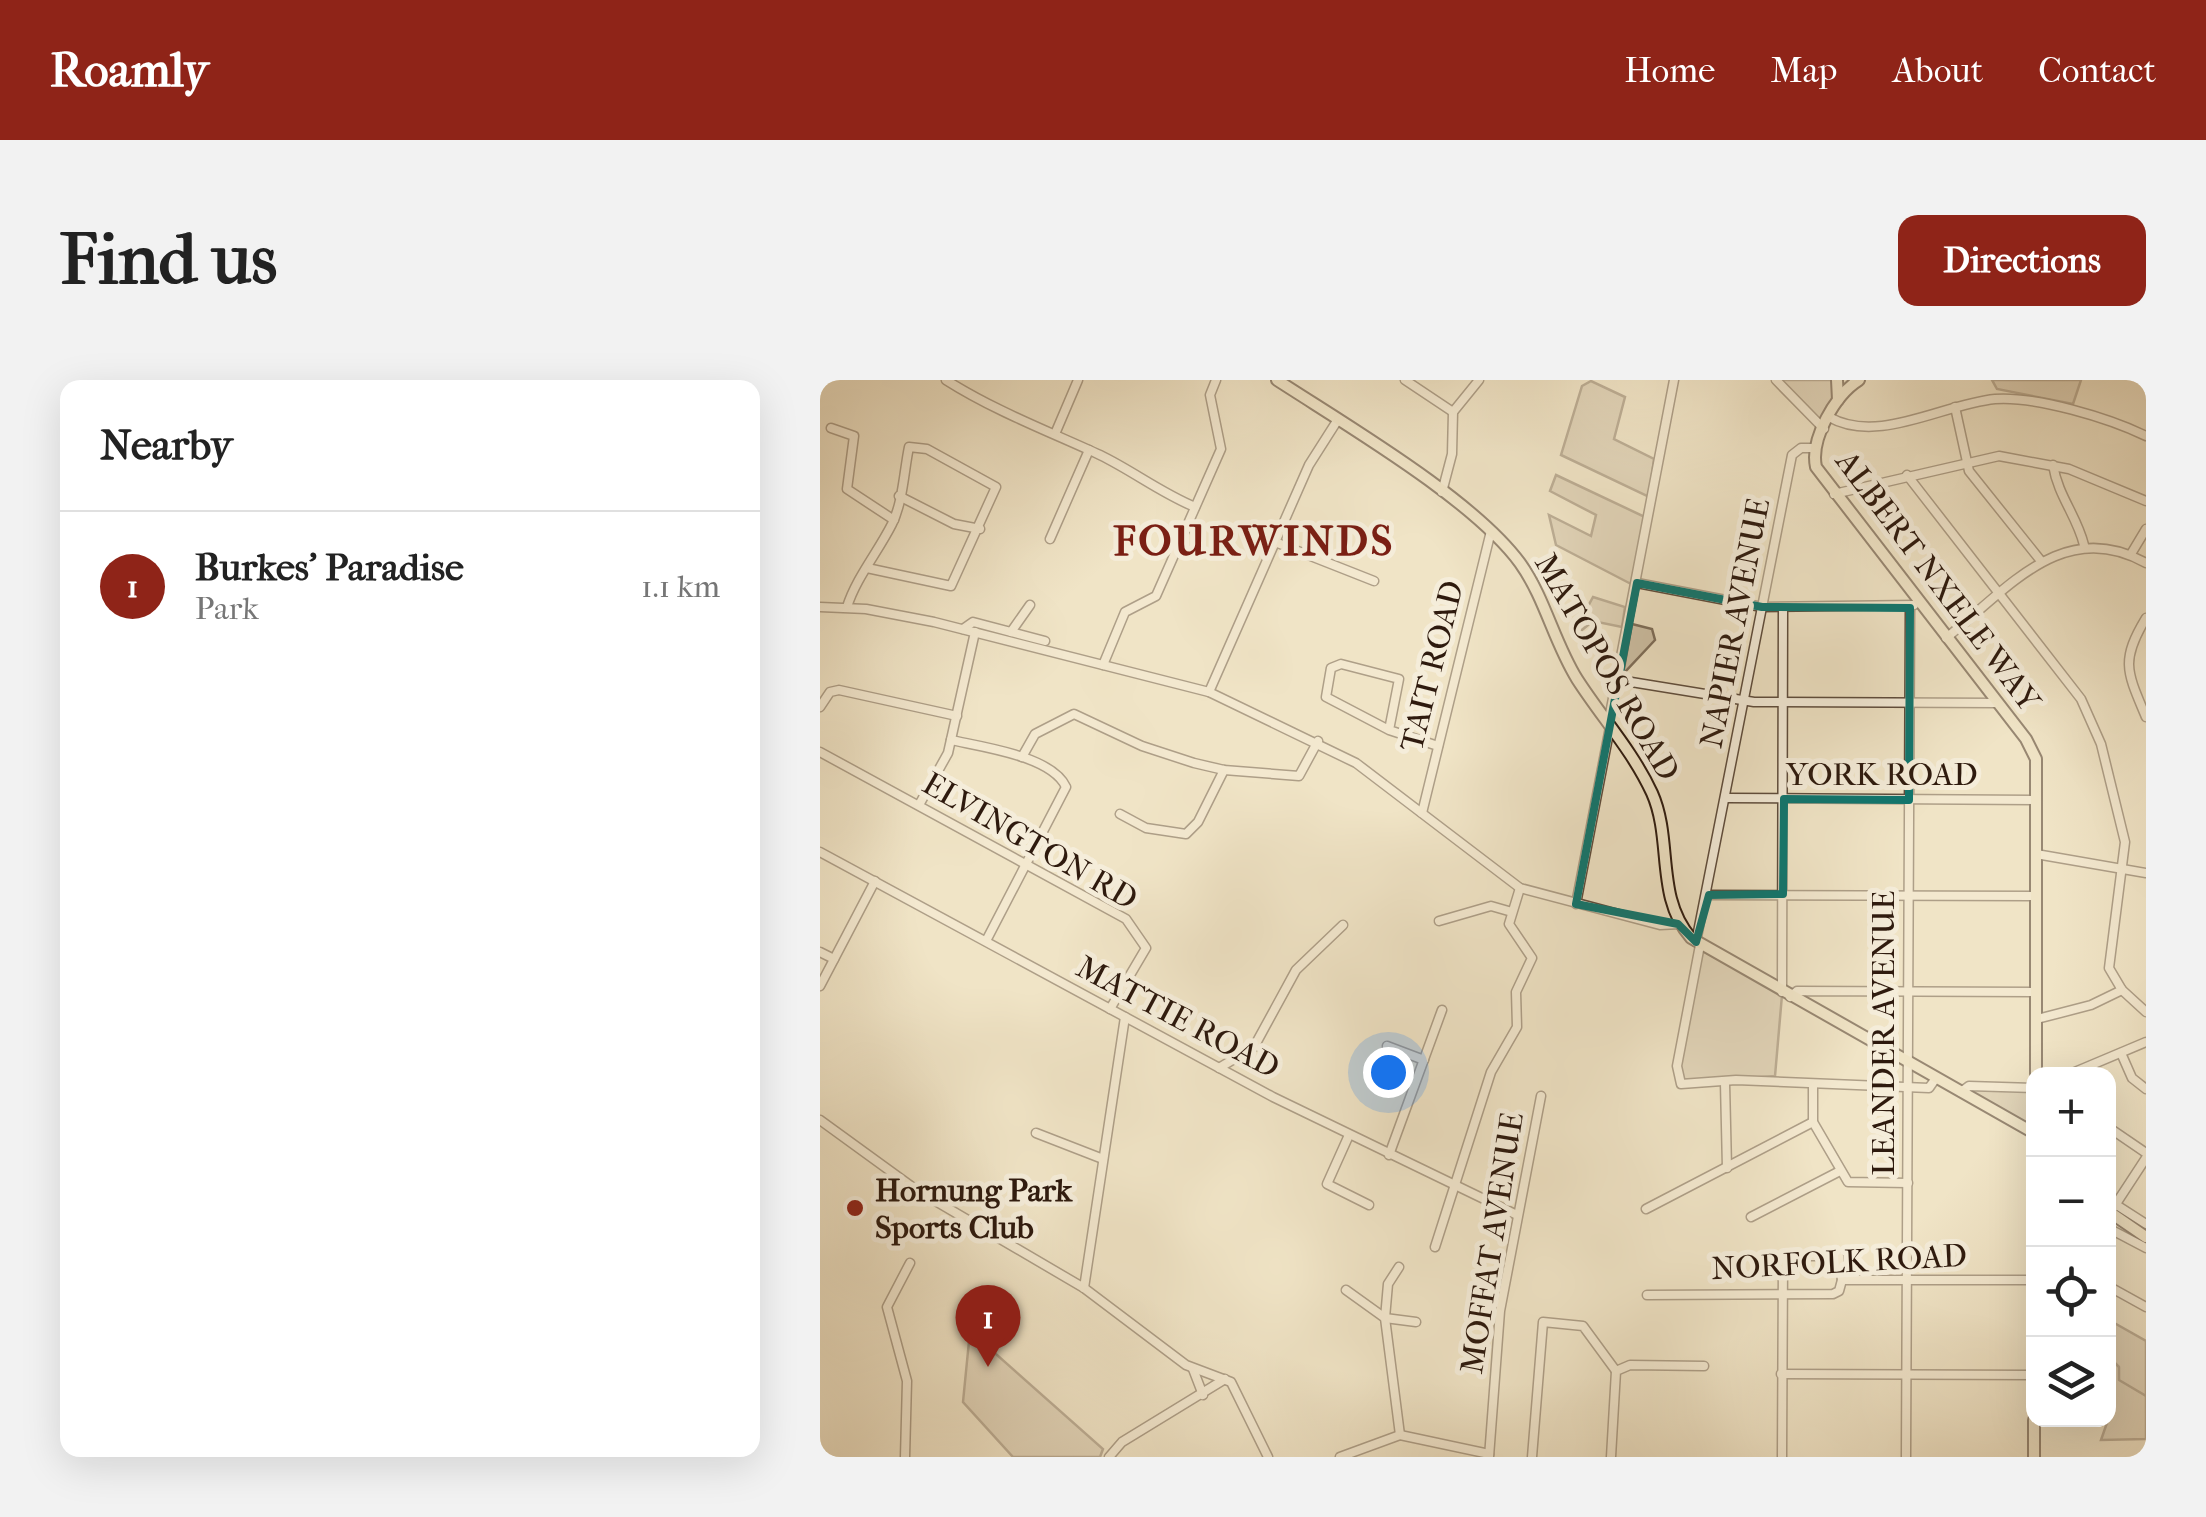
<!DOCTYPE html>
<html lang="en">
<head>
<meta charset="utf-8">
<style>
	:root { --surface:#fff; --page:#f2f2f2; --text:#222; --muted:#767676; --line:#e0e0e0; --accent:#8f2418 }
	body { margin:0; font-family:"IM FELL French Canon",serif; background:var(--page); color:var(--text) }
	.controls { position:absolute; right:30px; bottom:30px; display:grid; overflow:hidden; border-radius:20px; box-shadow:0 10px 40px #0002 }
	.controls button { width:90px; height:90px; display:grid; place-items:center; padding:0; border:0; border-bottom:2px solid var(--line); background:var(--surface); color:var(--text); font:50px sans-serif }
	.you { position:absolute; left:568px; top:692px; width:35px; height:35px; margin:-25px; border:8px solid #fff; border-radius:50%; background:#1a73e8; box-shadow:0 0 0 15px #1a73e833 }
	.badge { display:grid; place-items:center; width:65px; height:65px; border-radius:50%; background:var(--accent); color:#fff; font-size:32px; font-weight:700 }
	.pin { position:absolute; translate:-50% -82px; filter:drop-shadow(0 2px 5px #0008) }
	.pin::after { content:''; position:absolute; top:52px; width:35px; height:30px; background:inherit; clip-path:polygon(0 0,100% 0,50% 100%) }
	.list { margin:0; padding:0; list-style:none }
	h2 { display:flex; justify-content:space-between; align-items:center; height:130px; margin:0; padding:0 40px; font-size:42px }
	h2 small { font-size:32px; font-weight:400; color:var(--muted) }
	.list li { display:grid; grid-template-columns:65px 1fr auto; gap:30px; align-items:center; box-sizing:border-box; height:150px; padding:0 40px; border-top:2px solid var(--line) }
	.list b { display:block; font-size:38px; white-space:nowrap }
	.list p { margin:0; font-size:32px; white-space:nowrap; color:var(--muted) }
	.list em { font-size:32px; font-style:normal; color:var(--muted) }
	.icon { flex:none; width:55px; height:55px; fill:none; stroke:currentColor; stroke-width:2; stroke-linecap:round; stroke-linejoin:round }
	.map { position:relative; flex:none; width:1326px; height:1077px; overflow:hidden; border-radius:20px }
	header { display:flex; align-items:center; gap:60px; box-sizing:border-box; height:140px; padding:0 50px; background:var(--accent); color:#fff }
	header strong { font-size:48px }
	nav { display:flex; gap:55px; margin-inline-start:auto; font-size:35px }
	.intro { display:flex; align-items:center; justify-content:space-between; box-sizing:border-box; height:240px; padding:0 60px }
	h1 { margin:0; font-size:70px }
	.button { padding:25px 45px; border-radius:20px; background:var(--accent); color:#fff; font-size:35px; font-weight:700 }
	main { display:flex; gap:60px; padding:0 60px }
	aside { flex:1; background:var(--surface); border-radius:20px; box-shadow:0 10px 40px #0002 }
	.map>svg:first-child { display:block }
</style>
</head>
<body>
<header>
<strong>Roamly</strong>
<nav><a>Home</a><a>Map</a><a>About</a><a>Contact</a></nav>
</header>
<div class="intro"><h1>Find us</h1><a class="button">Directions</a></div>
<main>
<aside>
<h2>Nearby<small></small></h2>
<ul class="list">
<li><span class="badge">1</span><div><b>Burkes' Paradise</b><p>Park</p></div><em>1.1 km</em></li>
</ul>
</aside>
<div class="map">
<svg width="1326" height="1077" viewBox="0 0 1326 1077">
	<rect width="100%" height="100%" fill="#f0e4c6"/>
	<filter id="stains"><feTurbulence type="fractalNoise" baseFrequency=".002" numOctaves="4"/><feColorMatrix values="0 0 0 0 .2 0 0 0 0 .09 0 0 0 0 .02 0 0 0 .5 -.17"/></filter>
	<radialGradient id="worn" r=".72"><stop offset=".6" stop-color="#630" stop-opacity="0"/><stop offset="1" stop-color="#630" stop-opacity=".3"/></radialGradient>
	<!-- green -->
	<g fill="#cfc2a7" stroke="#7e6e5a" stroke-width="2.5">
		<polygon points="960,0 1015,0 1017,12 1000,43"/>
		<polygon points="1172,0 1261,0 1253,24 1177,9"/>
		<polygon points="771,1 805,17 794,59 834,79 829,117 741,75 762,6"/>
		<polygon points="736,95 827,138 813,205 736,165 729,135 771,156 776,135 730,111"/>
		<polygon points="773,217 805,227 802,247 773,241 762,250 757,247"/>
		<polygon points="812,244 832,249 835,260 803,294"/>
		<polygon points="881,570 962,615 955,696 864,703 858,685"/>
		<polygon points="1150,708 1212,710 1212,740 1205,744 1147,711"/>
		<polygon points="1289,940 1326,961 1326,1059 1281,1060 1288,1040"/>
		<polygon points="150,951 283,1069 280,1077 193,1077 143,1022"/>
	</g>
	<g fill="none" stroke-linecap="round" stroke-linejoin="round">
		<!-- stream -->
		<polyline stroke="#7b6a57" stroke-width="2.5" points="1288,976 1299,987 1299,1000 1326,1016"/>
		<!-- minor casing -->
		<g stroke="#5e4c3c" stroke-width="11">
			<g id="minor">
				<path d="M126,0C175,31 228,51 280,75C313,91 341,113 375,127"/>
				<polyline points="585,0 633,32"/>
				<polyline points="956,0 1004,49"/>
				<polyline points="1135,27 1149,91 1221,181"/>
				<path d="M1009,37C1058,65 1123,24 1175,19C1216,16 1289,38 1326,56"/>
				<polyline points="11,48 34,56 27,109 74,140"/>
				<polyline points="235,54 258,0"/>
				<path d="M1233,85C1238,116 1257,136 1264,165"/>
				<polyline points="1087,95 1261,319 1281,364 1305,462 1289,588 1302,610 1326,632"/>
				<polyline points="622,112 632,74 633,32 659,0"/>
				<polyline points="1014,114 1179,76 1249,89 1326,121"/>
				<polyline points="79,116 134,144 160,149"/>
				<polyline points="230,159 269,70"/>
				<polyline points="455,162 554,201"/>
				<polyline points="1311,174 1326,149"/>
				<polyline points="817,203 942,227 1094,225"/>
				<polyline points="0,227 46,229 114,242 389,312 536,383 700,508 840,545 860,544"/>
				<path d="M27,227C36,198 58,172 72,144C83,122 84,91 89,67L107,69L176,107L131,206L47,188"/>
				<path d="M1326,238C1300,281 1307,292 1326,337"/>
				<polyline points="143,249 153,242 225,261"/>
				<polyline points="191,252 210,225"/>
				<path d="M1126,258C1187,210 1243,136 1326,183"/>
				<polyline points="283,285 305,232 336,216 401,69 390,15 396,0"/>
				<polyline points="799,300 934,322 1178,323"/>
				<polyline points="389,312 489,85 517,41"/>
				<polyline points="0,327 10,312 19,310 137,336"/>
				<polyline points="789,339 854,0"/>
				<polyline points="569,350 579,299 521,284 511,288 506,317 569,350 618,366"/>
				<path d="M131,360C162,367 232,376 246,407L166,561"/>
				<polyline points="0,372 306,539 326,568 290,629"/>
				<polyline points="202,377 215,354 254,334 322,366 374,383 404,390 479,396 498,361"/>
				<polyline points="907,418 1216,420"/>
				<polyline points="99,425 128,373 155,252"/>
				<polyline points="602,433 671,151"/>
				<polyline points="300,434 326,448 366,454 378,442 404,390"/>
				<polyline points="0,472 453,717 697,835"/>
				<polyline points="1216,474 1326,493"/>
				<polyline points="889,515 1216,516"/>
				<polyline points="756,524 790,347"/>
				<polyline points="619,541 671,526 692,532"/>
				<polyline points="876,562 972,75 981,68 995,68"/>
				<polyline points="880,565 857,686 861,704 916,700 1109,708 1116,698"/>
				<polyline points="0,572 14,579"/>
				<polyline points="0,606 55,501"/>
				<polyline points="962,612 963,228"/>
				<polyline points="970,617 977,611 1216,612"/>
				<polyline points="1217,639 1271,625 1302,610"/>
				<polyline points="567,666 604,680"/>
				<polyline points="1301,673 1312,698 1326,709"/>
				<polyline points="399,688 434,667 476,590 523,545"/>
				<polyline points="1250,694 1326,662"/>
				<polyline points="905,703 907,788"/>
				<polyline points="993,705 993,742 1028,802 1088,803"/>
				<polyline points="1141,712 1149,706 1214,708"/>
				<polyline points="0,740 95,809 264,908 366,985 411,1002 448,1077"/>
				<polyline points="1288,747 1326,773"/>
				<polyline points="216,753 283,779"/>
				<polyline points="529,755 507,804 549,825"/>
				<polyline points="569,775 622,630"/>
				<polyline points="1295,824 1326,844"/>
				<polyline points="826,829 993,742"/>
				<polyline points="1290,833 1326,778"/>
				<polyline points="931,837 1020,791"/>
				<polyline points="1288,848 1326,868"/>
				<polyline points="615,867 671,692 697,647 696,612 712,578 689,544 700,508"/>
				<polyline points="579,887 568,904 565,938 596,942"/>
				<polyline points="1288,906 1326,927"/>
				<polyline points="264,908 305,637"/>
				<polyline points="526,910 565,938 580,1055"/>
				<polyline points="827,915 1013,914 1019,911 1022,900 1214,900"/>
				<polyline points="373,989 383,1015"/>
				<polyline points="961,994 1214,995"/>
				<polyline points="85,1077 87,1001 67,927 90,883"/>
				<polyline points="289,1077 302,1062 405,999"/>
				<polyline points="520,1077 580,1055 669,1074"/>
				<polyline points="669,1077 680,931 721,716"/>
				<polyline points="712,1077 723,942 763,946 796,991"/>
				<polyline points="791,1077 796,991 810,985 884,986"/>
				<polyline points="962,1077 963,880 967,876 1019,876 1022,900"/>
				<polyline points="1086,1077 1090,228"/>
			</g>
		</g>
		<!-- major casing -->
		<g stroke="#2e1a0e" stroke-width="14">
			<g id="major">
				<path d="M457,0C526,45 653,119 700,183C725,218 734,262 757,299C782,338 812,370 832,413C853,460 835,517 871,558L1214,753"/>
				<polyline points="1017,0 1018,20"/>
				<path d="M1039,0C1015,15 990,59 996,87L1206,359L1216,379V694"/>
				<polyline points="1288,831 1326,857"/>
				<polyline points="1214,1077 1214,1040"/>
			</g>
		</g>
		<!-- minor -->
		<use href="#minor" stroke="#f5edda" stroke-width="8"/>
		<!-- major -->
		<use href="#major" stroke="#f0e4c6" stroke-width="10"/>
	</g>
	<!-- marked area -->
	<path d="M0 0H1326V1077H0ZM817,203L942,227L1090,228L1089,420L964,419L963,514L889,515L876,562L858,544L756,524Z" fill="#f0e4c6" fill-opacity=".55" fill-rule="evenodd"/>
	<path fill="none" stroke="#0f766e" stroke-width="8" stroke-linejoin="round" d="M817,203L942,227L1090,228L1089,420L964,419L963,514L889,515L876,562L858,544L756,524Z"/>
	<!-- markers -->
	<circle fill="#8f2418" stroke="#f5edda" stroke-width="4" cx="35" cy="828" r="10"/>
	<g text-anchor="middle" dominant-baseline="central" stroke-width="10" stroke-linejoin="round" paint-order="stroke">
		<!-- street labels -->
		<g font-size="32" fill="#2e1a0e" stroke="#f5edda">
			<text transform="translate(1118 201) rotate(53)">ALBERT NXELE WAY</text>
			<text transform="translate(915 243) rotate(-79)">NAPIER AVENUE</text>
			<text transform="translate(612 286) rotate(-76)">TAIT ROAD</text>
			<text transform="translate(787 287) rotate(60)">MATOPOS ROAD</text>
			<text x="1062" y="394">YORK ROAD</text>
			<text transform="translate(210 461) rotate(30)">ELVINGTON RD</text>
			<text transform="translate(358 637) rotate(28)">MATTIE ROAD</text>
			<text transform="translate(1063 653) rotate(-90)">LEANDER AVENUE</text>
			<text transform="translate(672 863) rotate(-81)">MOFFAT AVENUE</text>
			<text transform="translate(1019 882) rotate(-3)">NORFOLK ROAD</text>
		</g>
		<!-- poi labels -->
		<g font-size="32" font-weight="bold" fill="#2e1a0e" stroke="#f5edda" text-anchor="start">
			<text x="55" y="810">Hornung Park<tspan x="55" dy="37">Sports Club</tspan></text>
		</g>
		<!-- district labels -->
		<g font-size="42" font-weight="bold" letter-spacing="2.5" fill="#7a1f14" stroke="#f5edda">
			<text x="434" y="161">FOURWINDS</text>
		</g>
	</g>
	<rect width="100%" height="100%" filter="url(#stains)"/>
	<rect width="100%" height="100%" fill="url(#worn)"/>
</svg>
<div class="controls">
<button>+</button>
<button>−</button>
<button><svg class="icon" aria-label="locate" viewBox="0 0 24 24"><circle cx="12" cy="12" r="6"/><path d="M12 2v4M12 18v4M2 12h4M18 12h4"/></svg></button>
<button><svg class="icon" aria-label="layers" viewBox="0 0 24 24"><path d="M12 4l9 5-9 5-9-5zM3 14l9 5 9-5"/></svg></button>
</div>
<div class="you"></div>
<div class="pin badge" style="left:168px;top:987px">1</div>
</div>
</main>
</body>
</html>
